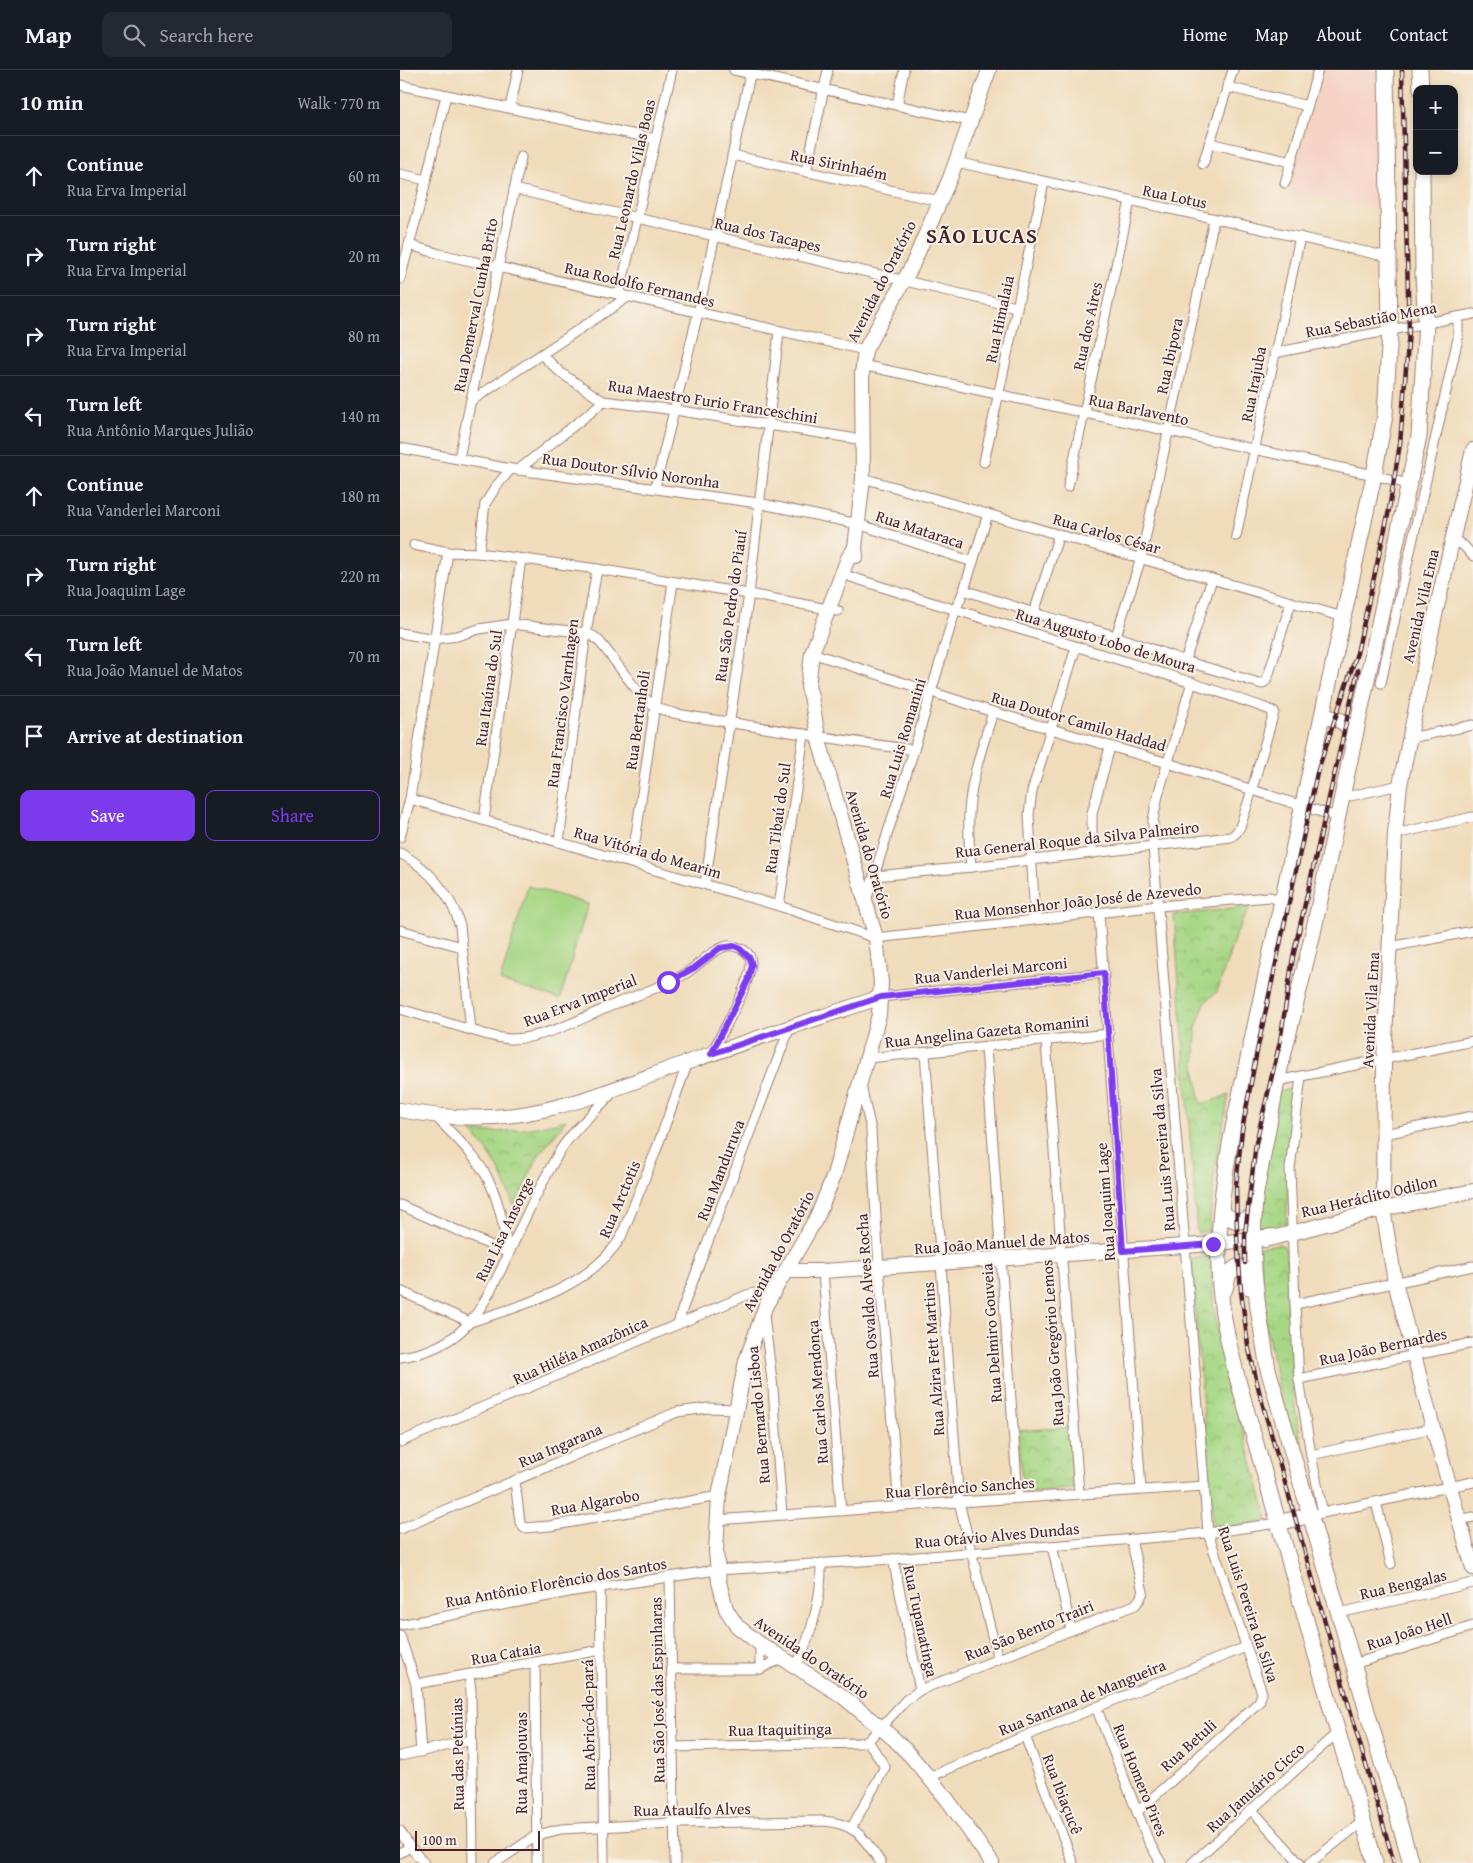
<!DOCTYPE html>
<html lang="en">
<head>
<meta charset="utf-8">
<style>
	:root { --surface:#171b24; --page:#242831; --text:#f1f3f6; --muted:#9ea1a6; --line:#363941; --accent:#7c3aed }
	body { margin:0; font-family:"Gentium Book Plus",serif; background:var(--page); color:var(--text) }
	.controls { position:absolute; right:15px; top:15px; display:grid; overflow:hidden; border-radius:10px; box-shadow:0 2px 8px #0003 }
	.controls button { width:45px; height:45px; display:grid; place-items:center; padding:0; border:0; border-bottom:1px solid var(--line); background:var(--surface); color:var(--text); font:25px sans-serif }
	.scale { position:absolute; left:15px; bottom:12px; width:125px; box-sizing:border-box; padding-left:5px; border:2px solid #4a1f2b; border-top:0; font-size:14px; line-height:18px; white-space:nowrap; color:#4a1f2b; -webkit-text-stroke:4px #f7f3e8; paint-order:stroke }
	.stop { position:absolute; width:15px; height:15px; margin:-11px; border:4px solid #7c3aed; border-radius:50%; background:#fff }
	.stop.end { background:#7c3aed; border-color:#fff; box-shadow:0 1px 5px #0008 }
	.list { margin:0; padding:0; list-style:none }
	h2 { display:flex; justify-content:space-between; align-items:center; height:65px; margin:0; padding:0 20px; font-size:21px }
	h2 small { font-size:16px; font-weight:400; color:var(--muted) }
	.list li { display:grid; grid-template-columns:32px 1fr auto; gap:15px; align-items:center; box-sizing:border-box; height:80px; padding:0 20px; border-top:1px solid var(--line) }
	.list b { display:block; font-size:19px; white-space:nowrap }
	.list p { margin:0; font-size:16px; white-space:nowrap; color:var(--muted) }
	.list em { font-size:16px; font-style:normal; color:var(--muted) }
	.actions { display:flex; gap:10px; padding:15px 20px }
	.actions a { flex:1; padding:11px 0; border:1px solid var(--accent); border-radius:10px; text-align:center; font-size:18px; color:var(--accent) }
	.actions .main { background:var(--accent); color:#fff }
	.icon { flex:none; width:28px; height:28px; fill:none; stroke:currentColor; stroke-width:2; stroke-linecap:round; stroke-linejoin:round }
	.map { position:relative; flex:none; width:1073px; height:1793px; overflow:hidden }
	header { display:flex; align-items:center; gap:30px; box-sizing:border-box; height:70px; padding:0 25px; background:var(--surface); border-bottom:1px solid var(--line) }
	header strong { font-size:24px }
	nav { display:flex; gap:28px; margin-inline-start:auto; font-size:18px }
	.search { width:350px; height:45px; background:var(--page); display:flex; align-items:center; gap:12px; box-sizing:border-box; padding:0 18px; border-radius:10px; color:var(--muted); font-size:19px }
	main { display:flex }
	aside { flex:1; background:var(--surface) }
	.map>svg:first-child { display:block }
</style>
</head>
<body>
<header>
<strong>Map</strong>
<div class="search"><svg class="icon" aria-label="search" viewBox="0 0 24 24"><circle cx="10" cy="10" r="6"/><path d="M15 15l6 6"/></svg>Search here</div>
<nav><a>Home</a><a>Map</a><a>About</a><a>Contact</a></nav>
</header>
<main>
<aside>
<h2>10 min<small>Walk · 770 m</small></h2>
<ul class="list">
<li><svg class="icon" aria-label="ahead" viewBox="0 0 24 24"><path d="M12 20V5M6 11l6-6 6 6"/></svg><div><b>Continue</b><p>Rua Erva Imperial</p></div><em>60 m</em></li>
<li><svg class="icon" aria-label="right" viewBox="0 0 24 24"><path d="M7 20v-9h11M14 6l5 5-5 5"/></svg><div><b>Turn right</b><p>Rua Erva Imperial</p></div><em>20 m</em></li>
<li><svg class="icon" aria-label="right" viewBox="0 0 24 24"><path d="M7 20v-9h11M14 6l5 5-5 5"/></svg><div><b>Turn right</b><p>Rua Erva Imperial</p></div><em>80 m</em></li>
<li><svg class="icon" aria-label="left" viewBox="0 0 24 24"><path d="M17 20v-9H6M10 6l-5 5 5 5"/></svg><div><b>Turn left</b><p>Rua Antônio Marques Julião</p></div><em>140 m</em></li>
<li><svg class="icon" aria-label="ahead" viewBox="0 0 24 24"><path d="M12 20V5M6 11l6-6 6 6"/></svg><div><b>Continue</b><p>Rua Vanderlei Marconi</p></div><em>180 m</em></li>
<li><svg class="icon" aria-label="right" viewBox="0 0 24 24"><path d="M7 20v-9h11M14 6l5 5-5 5"/></svg><div><b>Turn right</b><p>Rua Joaquim Lage</p></div><em>220 m</em></li>
<li><svg class="icon" aria-label="left" viewBox="0 0 24 24"><path d="M17 20v-9H6M10 6l-5 5 5 5"/></svg><div><b>Turn left</b><p>Rua João Manuel de Matos</p></div><em>70 m</em></li>
<li><svg class="icon" aria-label="arrive" viewBox="0 0 24 24"><path d="M6 21V4h12l-3 4 3 4H6"/></svg><div><b>Arrive at destination</b></div></li>
</ul>
<div class="actions"><a class="main">Save</a><a>Share</a></div>
</aside>
<div class="map">
<svg width="1073" height="1793" viewBox="0 0 1073 1793">
	<defs>
		<pattern id="park-crowns" width="20" height="18" patternUnits="userSpaceOnUse" patternTransform="scale(1.25)"><rect width="20" height="18" fill="#a7d785"/><path d="M2 6a3 3 0 1 1 6 0M12 15a3 3 0 1 1 6 0" fill="none" stroke="#91b873"/></pattern>
	</defs>
	<rect width="100%" height="100%" fill="#f7f3e8"/>
	<filter id="ink" filterUnits="userSpaceOnUse"><feTurbulence type="fractalNoise" baseFrequency=".02" numOctaves="2"/><feDisplacementMap in="SourceGraphic" scale="10" xChannelSelector="R" yChannelSelector="G"/><feConvolveMatrix kernelMatrix="1 2 1 2 8 2 1 2 1" color-interpolation-filters="sRGB"/></filter>
	<filter id="wash" filterUnits="userSpaceOnUse"><feTurbulence type="fractalNoise" baseFrequency=".0096" numOctaves="4" result="noise"/><feDisplacementMap in="SourceGraphic" scale="20" xChannelSelector="R" yChannelSelector="G"/><feGaussianBlur stdDeviation="1.12" result="paint"/><feColorMatrix in="noise" values="0 0 0 0 0 0 0 0 0 0 0 0 0 0 0 0 0 1.4 0 .05"/><feComposite in="paint" operator="in"/></filter>
	<g filter="url(#wash)">
		<rect width="100%" height="100%" fill="#f0dbba"/>
		<!-- built -->
		<polygon fill="#f6d2c4" points="923,0 979,0 982,140 889,120"/>
		<!-- park -->
		<g fill="url(#park-crowns)" stroke="#787b58">
			<polygon points="850,837 836,864 817,922 805,932 796,958 795,997 801,1034 829,1025 815,1097 809,1160 797,1163 774,845"/>
			<polygon points="890,1019 894,1022 886,1155 881,1160 856,1162 878,1022"/>
			<path d="M166,1050L139,1085L114,1137C103,1105 94,1086 71,1062C103,1063 135,1059 166,1050Z"/>
			<polygon points="879,1174 884,1176 886,1180 890,1274 895,1338 913,1432 888,1362 865,1251 859,1177"/>
			<polygon points="811,1186 813,1232 818,1261 836,1335 868,1449 865,1451 815,1461 813,1456 791,1189"/>
			<polygon points="669,1357 674,1419 623,1422 618,1361"/>
		</g>
		<!-- pitch -->
		<polygon fill="#a7d785" stroke="#787b58" points="128,816 188,834 160,929 100,911"/>
	</g>
	<g filter="url(#ink)">
		<g fill="none" stroke-linecap="round" stroke-linejoin="round">
			<!-- street casing -->
			<g stroke="#9d7d72" stroke-width="11">
				<g id="street">
					<polyline points="334,0 570,51"/>
					<polyline points="0,15 255,69"/>
					<polyline points="827,17 908,36"/>
					<polyline points="497,35 504,0"/>
					<polyline points="110,38 118,0"/>
					<polyline points="809,73 891,92"/>
					<polyline points="332,85 539,131"/>
					<polyline points="556,92 989,187"/>
					<polyline points="803,94 833,0"/>
					<polyline points="406,102 428,0"/>
					<polyline points="0,104 26,110"/>
					<polyline points="885,113 918,0"/>
					<polyline points="114,119 616,237"/>
					<polyline points="9,175 40,184 465,280"/>
					<polyline points="0,209 24,119 46,25"/>
					<polyline points="219,225 272,0"/>
					<polyline points="874,283 1073,244"/>
					<polyline points="142,285 161,303 203,331 275,340 463,370"/>
					<polyline points="462,295 974,405 1008,414"/>
					<polyline points="71,331 228,227"/>
					<polyline points="0,378 111,399 358,433 458,454 573,492"/>
					<polyline points="59,388 121,87"/>
					<polyline points="584,392 644,112"/>
					<polyline points="118,400 191,342 203,331"/>
					<polyline points="463,408 943,547"/>
					<polyline points="668,417 730,131"/>
					<polyline points="255,418 298,243 351,0"/>
					<polyline points="836,466 900,167"/>
					<polyline points="1053,469 1064,476 1073,486"/>
					<polyline points="14,475 48,482 79,483 197,499 349,524 438,541"/>
					<polyline points="79,483 85,434 97,415 111,399"/>
					<path d="M451,507C589,552 731,590 868,639L874,642L848,733L840,757L836,763L831,767L571,797L475,806"/>
					<polyline points="564,520 634,543 716,566 785,591 862,614 867,610 891,532"/>
					<polyline points="634,543 659,464"/>
					<path d="M0,563L35,569L57,566L79,559L112,554L186,563L193,566L199,571C215,589 235,623 253,635C268,645 297,647 315,650C381,661 448,671 514,680"/>
					<polyline points="716,566 741,488 814,149"/>
					<polyline points="412,583 593,642 768,693 937,747"/>
					<polyline points="785,591 812,509"/>
					<polyline points="981,613 991,566 1058,268 1058,247"/>
					<polyline points="1010,668 1073,655"/>
					<polyline points="941,728 1000,715"/>
					<polyline points="10,729 379,836 476,868 758,836 870,827 876,829 881,834"/>
					<polyline points="84,750 121,489"/>
					<polyline points="995,764 1073,747"/>
					<polyline points="0,767 10,729 48,482"/>
					<polyline points="159,772 186,563 197,499"/>
					<path d="M0,783C29,799 51,824 60,856L71,960C84,964 98,969 112,969C147,968 187,946 220,932C241,924 263,916 283,905C297,897 311,880 327,876C335,875 346,879 350,887C358,902 320,966 311,984"/>
					<polyline points="692,783 692,743 710,677"/>
					<polyline points="232,792 273,512"/>
					<path d="M571,797C569,773 567,748 571,724C575,696 585,669 593,642"/>
					<polyline points="305,814 349,524 379,262"/>
					<polyline points="466,831 514,680 555,541 564,520 588,444"/>
					<polyline points="379,836 404,664"/>
					<polyline points="699,843 741,1419"/>
					<polyline points="635,849 629,745 632,721 676,577"/>
					<polyline points="0,860 62,877"/>
					<polyline points="990,877 1073,861"/>
					<polyline points="481,927 704,903"/>
					<polyline points="0,939 71,960"/>
					<polyline points="646,971 679,1423"/>
					<polyline points="586,977 618,1428"/>
					<polyline points="525,983 559,1432 598,1589"/>
					<polyline points="468,988 709,964"/>
					<polyline points="901,1006 890,1099 895,1234 899,1309 911,1385 923,1443"/>
					<polyline points="877,1011 1073,971"/>
					<polyline points="461,1016 471,1060 479,1198 499,1436"/>
					<path d="M34,1045C53,1065 77,1086 89,1111C100,1134 104,1158 108,1183"/>
					<polyline points="984,1064 1073,1046"/>
					<polyline points="0,1135 108,1183"/>
					<polyline points="423,1201 441,1441"/>
					<path d="M0,1221L70,1252C123,1235 190,1218 221,1167L255,1083L288,992"/>
					<polyline points="895,1234 1073,1196"/>
					<polyline points="364,1246 373,1318 382,1445"/>
					<polyline points="278,1254 283,1237 390,957"/>
					<path d="M0,1287C67,1278 83,1237 109,1183C124,1149 140,1116 158,1084C172,1060 196,1041 214,1021"/>
					<polyline points="899,1309 1073,1273"/>
					<polyline points="0,1372 347,1225 360,1222 374,1223"/>
					<polyline points="911,1385 1033,1358"/>
					<polyline points="115,1411 120,1452 124,1458 150,1456 319,1426"/>
					<polyline points="976,1432 991,1494"/>
					<polyline points="917,1444 1073,1412"/>
					<polyline points="317,1450 559,1432 805,1416"/>
					<polyline points="1059,1450 1073,1447"/>
					<polyline points="0,1459 277,1342 308,1338 336,1339"/>
					<polyline points="652,1476 671,1559"/>
					<polyline points="493,1489 520,1620"/>
					<polyline points="270,1507 275,1793"/>
					<polyline points="200,1517 204,1793"/>
					<polyline points="939,1543 1073,1513"/>
					<polyline points="0,1555 174,1521 317,1500 493,1489 808,1463 878,1453"/>
					<polyline points="0,1566 16,1614 21,1682"/>
					<polyline points="135,1593 137,1793"/>
					<polyline points="954,1594 1073,1556"/>
					<path d="M396,1597C412,1563 422,1530 421,1493"/>
					<polyline points="272,1599 360,1599 372,1593 383,1589"/>
					<polyline points="360,1599 360,1574"/>
					<polyline points="69,1605 71,1620 73,1793"/>
					<polyline points="16,1614 201,1580"/>
					<polyline points="696,1637 749,1772 761,1793"/>
					<polyline points="625,1666 673,1793"/>
					<polyline points="273,1677 459,1673 468,1671 506,1630 520,1620 735,1535 740,1529 743,1522 731,1469"/>
					<polyline points="0,1686 72,1670"/>
					<polyline points="529,1707 625,1666 846,1577"/>
					<polyline points="852,1740 900,1793"/>
					<polyline points="737,1742 859,1632 862,1623 808,1463 753,776 753,750 758,725 792,612"/>
					<polyline points="452,1757 485,1697 468,1671"/>
					<polyline points="0,1761 10,1777 24,1793"/>
					<polyline points="0,1783 10,1777"/>
					<path d="M95,1793L137,1765L161,1759L274,1753L422,1751C456,1753 463,1767 481,1793"/>
					<polyline points="792,1793 937,1663"/>
					<polyline points="910,1793 962,1752"/>
				</g>
			</g>
			<!-- secondary casing -->
			<g stroke="#9d7d72" stroke-width="16">
				<g id="secondary">
					<polyline points="1073,380 1034,550 1000,715 995,764 984,990 983,1139 995,1212 1033,1358 1073,1498"/>
					<polyline points="455,478 448,488 412,583 408,617 411,626 418,667 476,868 481,912 479,945 434,1105 418,1145 366,1235 346,1291 319,1426 316,1481 319,1512 326,1539 337,1556 360,1574 441,1625 493,1668 510,1685 547,1729 592,1793"/>
					<polyline points="456,486 455,478 463,408 462,304 465,280 512,196 550,108 589,0"/>
					<path d="M0,1040C47,1049 96,1051 143,1040C195,1029 244,1007 294,990C356,968 419,948 481,927"/>
					<polyline points="865,1170 983,1139 1073,1121"/>
					<polyline points="387,1201 423,1201 813,1174 873,1166"/>
				</g>
			</g>
			<!-- primary casing -->
			<g stroke="#9d7d72" stroke-width="17">
				<g id="primary">
					<polyline points="1020,0 1021,19"/>
					<path d="M922,646C943,650 946,650 954,670"/>
					<path d="M821,1142C835,1152 839,1155 854,1145"/>
					<path d="M825,1219L829,1203L837,1197C849,1198 848,1208 849,1217"/>
					<polyline points="878,1453 911,1445"/>
					<path d="M975,1793L837,1307C831,1283 825,1260 822,1236C814,1176 822,1117 833,1058L974,405L985,345L990,260L986,0"/>
					<polyline points="1011,1793 868,1299 858,1238 854,1200 853,1168 855,1128 877,1011 913,863 1019,366 1026,253 1023,204 1022,101"/>
				</g>
			</g>
			<!-- street -->
			<use href="#street" stroke="#fff" stroke-width="9"/>
			<!-- secondary -->
			<use href="#secondary" stroke="#fff" stroke-width="14"/>
			<!-- primary -->
			<use href="#primary" stroke="#fff" stroke-width="15"/>
			<!-- rail casing -->
			<g stroke="#4a1f2b" stroke-width="4.5">
				<g id="rail">
					<polyline points="845,1193 845,1164 856,1073 880,972 893,887 958,600"/>
					<polyline points="994,1793 860,1325 848,1275 841,1221 837,1165 836,1115 842,1060 857,981 917,703 957,583 988,445 1000,374 1009,261 1002,0"/>
				</g>
			</g>
			<!-- rail -->
			<use href="#rail" stroke="#f7f3e8" stroke-width="2.5" stroke-dasharray="8" stroke-linecap="butt"/>
		</g>
	</g>
	<g fill="none" stroke-linecap="round" stroke-linejoin="round" filter="url(#ink)">
		<!-- route -->
		<polyline stroke="#7c3aed" stroke-width="6" points="268,912 294,898 320,878 334,876 339,878 350,888 352,895 348,911 311,984 481,927 704,903 723,1181 813,1174"/>
	</g>
	<g text-anchor="middle" dominant-baseline="central" stroke-width="4" stroke-linejoin="round" paint-order="stroke">
		<!-- street labels -->
		<g font-size="16" fill="#4a1f2b" stroke="#f7f3e8">
			<text transform="translate(439 94) rotate(12)">Rua Sirinhaém</text>
			<text transform="translate(231 109) rotate(-77)">Rua Leonardo Vilas Boas</text>
			<text transform="translate(775 126) rotate(12)">Rua Lotus</text>
			<text transform="translate(368 164) rotate(13)">Rua dos Tacapes</text>
			<text transform="translate(481 211) rotate(-63)">Avenida do Oratório</text>
			<text transform="translate(240 214) rotate(13)">Rua Rodolfo Fernandes</text>
			<text transform="translate(75 235) rotate(-79)">Rua Demerval Cunha Brito</text>
			<text transform="translate(599 249) rotate(-78)">Rua Himalaia</text>
			<text transform="translate(971 249) rotate(-11)">Rua Sebastião Mena</text>
			<text transform="translate(687 256) rotate(-78)">Rua dos Aires</text>
			<text transform="translate(769 286) rotate(-78)">Rua Ibipora</text>
			<text transform="translate(853 314) rotate(-79)">Rua Irajuba</text>
			<text transform="translate(313 331) rotate(9)">Rua Maestro Furio Franceschini</text>
			<text transform="translate(739 339) rotate(12)">Rua Barlavento</text>
			<text transform="translate(231 400) rotate(8)">Rua Doutor Sílvio Noronha</text>
			<text transform="translate(520 459) rotate(18)">Rua Mataraca</text>
			<text transform="translate(707 463) rotate(16)">Rua Carlos César</text>
			<text transform="translate(330 536) rotate(-82)">Rua São Pedro do Piauí</text>
			<text transform="translate(1020 536) rotate(-77)">Avenida Vila Ema</text>
			<text transform="translate(706 570) rotate(17)">Rua Augusto Lobo de Moura</text>
			<text transform="translate(88 618) rotate(-82)">Rua Itaúna do Sul</text>
			<text transform="translate(162 633) rotate(-83)">Rua Francisco Varnhagen</text>
			<text transform="translate(237 650) rotate(-82)">Rua Bertanholi</text>
			<text transform="translate(679 651) rotate(16)">Rua Doutor Camilo Haddad</text>
			<text transform="translate(502 668) rotate(-73)">Rua Luis Romanini</text>
			<text transform="translate(377 748) rotate(-82)">Rua Tibaú do Sul</text>
			<text transform="translate(677 769) rotate(-6)">Rua General Roque da Silva Palmeiro</text>
			<text transform="translate(248 782) rotate(16)">Rua Vitória do Mearim</text>
			<text transform="translate(470 784) rotate(74)">Avenida do Oratório</text>
			<text transform="translate(678 831) rotate(-6)">Rua Monsenhor João José de Azevedo</text>
			<text transform="translate(591 900) rotate(-6)">Rua Vanderlei Marconi</text>
			<text transform="translate(180 930) rotate(-21)">Rua Erva Imperial</text>
			<text transform="translate(970 940) rotate(-87)">Avenida Vila Ema</text>
			<text transform="translate(587 961) rotate(-6)">Rua Angelina Gazeta Romanini</text>
			<text transform="translate(762 1080) rotate(-95)">Rua Luis Pereira da Silva</text>
			<text transform="translate(320 1100) rotate(-69)">Rua Manduruva</text>
			<text transform="translate(969 1126) rotate(-13)">Rua Heráclito Odilon</text>
			<text transform="translate(219 1129) rotate(-67)">Rua Arctotis</text>
			<text transform="translate(705 1132) rotate(-94)">Rua Joaquim Lage</text>
			<text transform="translate(104 1159) rotate(-64)">Rua Lisa Ansorge</text>
			<text transform="translate(602 1172) rotate(-4)">Rua João Manuel de Matos</text>
			<text transform="translate(378 1181) rotate(-62)">Avenida do Oratório</text>
			<text transform="translate(467 1226) rotate(-94)">Rua Osvaldo Alves Rocha</text>
			<text transform="translate(591 1263) rotate(-94)">Rua Delmiro Gouveia</text>
			<text transform="translate(652 1273) rotate(-94)">Rua João Gregório Lemos</text>
			<text transform="translate(983 1276) rotate(-12)">Rua João Bernardes</text>
			<text transform="translate(180 1280) rotate(-24)">Rua Hiléia Amazônica</text>
			<text transform="translate(533 1289) rotate(-94)">Rua Alzira Fett Martins</text>
			<text transform="translate(417 1322) rotate(-94)">Rua Carlos Mendonça</text>
			<text transform="translate(358 1345) rotate(-95)">Rua Bernardo Lisboa</text>
			<text transform="translate(160 1375) rotate(-23)">Rua Ingarana</text>
			<text transform="translate(560 1417) rotate(-4)">Rua Florêncio Sanches</text>
			<text transform="translate(195 1432) rotate(-10)">Rua Algarobo</text>
			<text transform="translate(597 1465) rotate(-5)">Rua Otávio Alves Dundas</text>
			<text transform="translate(156 1512) rotate(-10)">Rua Antônio Florêncio dos Santos</text>
			<text transform="translate(1003 1514) rotate(-13)">Rua Bengalas</text>
			<text transform="translate(849 1534) rotate(72)">Rua Luis Pereira da Silva</text>
			<text transform="translate(521 1551) rotate(78)">Rua Tupanatinga</text>
			<text transform="translate(629 1560) rotate(-22)">Rua São Bento Trairi</text>
			<text transform="translate(1009 1561) rotate(-18)">Rua João Hell</text>
			<text transform="translate(106 1583) rotate(-10)">Rua Cataia</text>
			<text transform="translate(412 1587) rotate(34)">Avenida do Oratório</text>
			<text transform="translate(257 1620) rotate(-91)">Rua São José das Espinharas</text>
			<text transform="translate(682 1627) rotate(-22)">Rua Santana de Mangueira</text>
			<text transform="translate(188 1655) rotate(-91)">Rua Abricó-do-pará</text>
			<text transform="translate(380 1659) rotate(-1)">Rua Itaquitinga</text>
			<text transform="translate(788 1675) rotate(-42)">Rua Betuli</text>
			<text transform="translate(57 1684) rotate(-91)">Rua das Petúnias</text>
			<text transform="translate(121 1693) rotate(-90)">Rua Amajouvas</text>
			<text transform="translate(741 1710) rotate(68)">Rua Homero Pires</text>
			<text transform="translate(855 1717) rotate(-42)">Rua Januário Cicco</text>
			<text transform="translate(663 1724) rotate(69)">Rua Ibiaçucê</text>
			<text transform="translate(292 1739) rotate(-1)">Rua Ataulfo Alves</text>
		</g>
		<!-- district labels -->
		<g font-size="21" font-weight="bold" letter-spacing="1" fill="#4a1f2b" stroke="#f7f3e8">
			<text x="582" y="165">SÃO LUCAS</text>
		</g>
	</g>
</svg>
<div class="controls">
<button>+</button>
<button>−</button>
</div>
<div class="scale">100 m</div>
<div class="stop" style="left:268px;top:912px"></div>
<div class="stop end" style="left:813px;top:1174px"></div>
</div>
</main>
</body>
</html>
